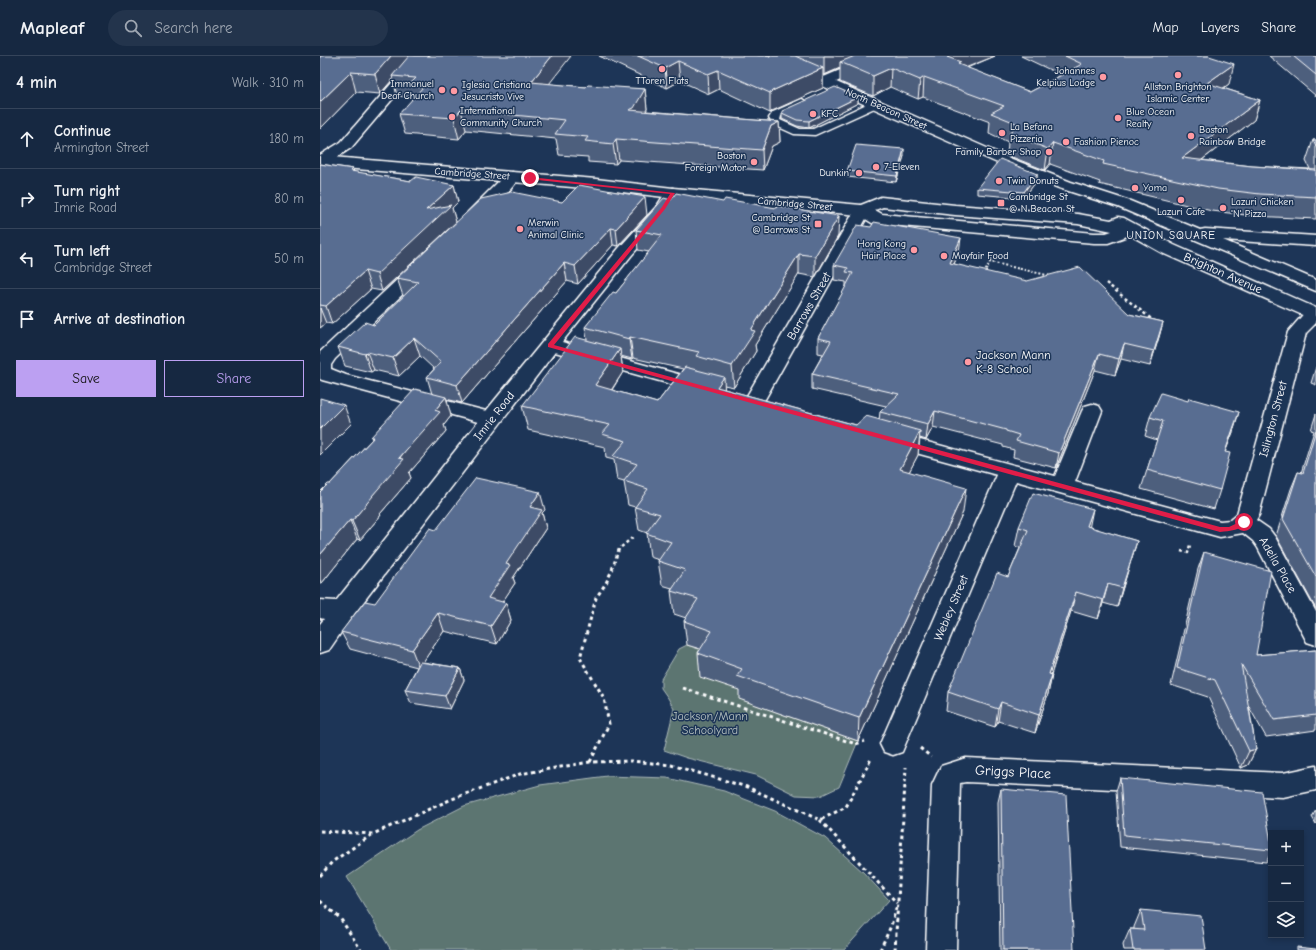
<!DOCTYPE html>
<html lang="en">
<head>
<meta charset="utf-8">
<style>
	:root { --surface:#162841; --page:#23344c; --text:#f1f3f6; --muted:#9ea6b1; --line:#35445a; --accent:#bca0f2 }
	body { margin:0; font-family:"Comic Neue",sans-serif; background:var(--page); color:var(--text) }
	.controls { position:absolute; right:12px; bottom:12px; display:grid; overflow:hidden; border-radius:0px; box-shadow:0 2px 6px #0003 }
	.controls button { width:36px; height:36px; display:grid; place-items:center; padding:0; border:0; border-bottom:1px solid var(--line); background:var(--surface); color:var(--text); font:20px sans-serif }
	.stop { position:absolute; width:12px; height:12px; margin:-9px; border:3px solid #e11d48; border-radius:50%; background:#fff }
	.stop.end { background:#e11d48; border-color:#fff; box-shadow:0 1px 4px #0008 }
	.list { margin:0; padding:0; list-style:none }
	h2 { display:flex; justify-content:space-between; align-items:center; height:52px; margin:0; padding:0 16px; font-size:17px }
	h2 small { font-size:13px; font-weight:400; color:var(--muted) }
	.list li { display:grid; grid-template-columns:26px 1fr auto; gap:12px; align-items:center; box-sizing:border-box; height:60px; padding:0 16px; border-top:1px solid var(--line) }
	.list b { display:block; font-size:15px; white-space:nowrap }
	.list p { margin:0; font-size:13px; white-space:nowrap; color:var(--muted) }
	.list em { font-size:13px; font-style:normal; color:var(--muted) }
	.actions { display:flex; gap:8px; padding:12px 16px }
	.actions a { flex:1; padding:9px 0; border:1px solid var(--accent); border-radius:0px; text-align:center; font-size:14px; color:var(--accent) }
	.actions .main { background:var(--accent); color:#111 }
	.icon { flex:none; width:22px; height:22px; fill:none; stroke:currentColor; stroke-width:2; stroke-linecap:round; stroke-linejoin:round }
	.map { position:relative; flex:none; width:996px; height:894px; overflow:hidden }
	header { display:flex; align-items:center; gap:24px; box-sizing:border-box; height:56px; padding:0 20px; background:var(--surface); border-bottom:1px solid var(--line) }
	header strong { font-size:19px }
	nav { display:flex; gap:22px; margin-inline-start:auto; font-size:14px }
	.search { width:280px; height:36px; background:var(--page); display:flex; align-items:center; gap:10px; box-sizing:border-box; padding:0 14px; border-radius:22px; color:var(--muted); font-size:15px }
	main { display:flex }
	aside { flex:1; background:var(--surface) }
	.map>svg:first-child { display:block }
</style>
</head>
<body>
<header>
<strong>Mapleaf</strong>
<div class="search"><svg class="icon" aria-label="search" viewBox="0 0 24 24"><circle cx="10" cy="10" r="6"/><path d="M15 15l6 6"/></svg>Search here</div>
<nav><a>Map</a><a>Layers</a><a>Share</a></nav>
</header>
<main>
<aside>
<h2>4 min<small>Walk · 310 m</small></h2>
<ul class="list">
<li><svg class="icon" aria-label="ahead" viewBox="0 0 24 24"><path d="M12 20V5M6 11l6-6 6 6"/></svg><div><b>Continue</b><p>Armington Street</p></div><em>180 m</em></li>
<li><svg class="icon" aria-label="right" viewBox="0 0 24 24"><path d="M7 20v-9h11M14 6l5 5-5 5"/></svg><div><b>Turn right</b><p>Imrie Road</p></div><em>80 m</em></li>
<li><svg class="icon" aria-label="left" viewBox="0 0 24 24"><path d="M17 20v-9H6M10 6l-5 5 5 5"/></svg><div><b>Turn left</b><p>Cambridge Street</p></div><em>50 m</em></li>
<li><svg class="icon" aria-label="arrive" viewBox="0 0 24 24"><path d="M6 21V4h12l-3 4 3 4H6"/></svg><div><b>Arrive at destination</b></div></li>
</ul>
<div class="actions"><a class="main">Save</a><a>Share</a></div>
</aside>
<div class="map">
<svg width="996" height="894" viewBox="0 0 996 894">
	<rect width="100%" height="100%" fill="#1d3557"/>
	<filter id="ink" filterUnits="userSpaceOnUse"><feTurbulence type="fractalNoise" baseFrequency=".025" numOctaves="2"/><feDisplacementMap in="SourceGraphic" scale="8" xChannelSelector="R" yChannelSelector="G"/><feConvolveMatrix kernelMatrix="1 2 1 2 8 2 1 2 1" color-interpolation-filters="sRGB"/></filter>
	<g filter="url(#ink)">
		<!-- green -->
		<g fill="#5b7471" stroke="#adbab8">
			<polygon points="367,589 394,598 427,630 420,643 538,685 519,731 500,740 476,739 436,719 367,702 344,694 354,653 348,642 341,632 341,623 359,593"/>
			<polygon points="287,720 347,722 404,735 455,755 505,782 543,816 569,844 524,894 71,894 27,821 97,774 144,750 220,729"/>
		</g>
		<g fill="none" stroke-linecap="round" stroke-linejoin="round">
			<!-- service casing -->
			<g stroke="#fff" stroke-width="3">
				<polygon id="service" points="482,43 487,46 486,48 461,60 460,64 480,73 493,73 551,46 555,45 560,48 559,50 495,79 474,78 452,68 449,62 453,56"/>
			</g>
			<!-- minor casing -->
			<g stroke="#fff" stroke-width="3">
				<g id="minor">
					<path d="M192,116L198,118L200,121C192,132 172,156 160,163C156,166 152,165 148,164L146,160L148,156L186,118Z"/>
					<polygon points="353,132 359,134 361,137 350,155 311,200 242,286 390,327 393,331 390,335 383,337 235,296 31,562 9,594 0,597 0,568 4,563 0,562 0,544 16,545 158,366 2,324 0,323 0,296 96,206 102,205 108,206 111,210 108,214 15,303 11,309 11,313 26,319 166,355 299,192 337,150 347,134"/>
					<polygon points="543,149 549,151 551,154 444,345 441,350 434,351 427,350 424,345 535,154 537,151"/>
					<polygon points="994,252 996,253 996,267 986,277 939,459 936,464 949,473 955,481 996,556 996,589 987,586 938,492 933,485 923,477 900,481 696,425 582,696 573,699 564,696 560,688 677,419 563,388 560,383 563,378 570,376 735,420 762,355 765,350 772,348 779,350 782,355 755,426 900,465 910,464 917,458 968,276 987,254"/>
					<polygon points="646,702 963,717 996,710 996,734 963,741 646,726 640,727 636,894 606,894 612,729 621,710"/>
				</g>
			</g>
			<!-- tertiary casing -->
			<g stroke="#fff" stroke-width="3">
				<g id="tertiary">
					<polygon points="95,0 109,0 31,92 5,109 0,111 0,99 21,86"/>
					<polygon points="553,0 572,0 570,3 509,29 504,30 499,29 497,26 499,23"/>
				</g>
			</g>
			<!-- primary casing -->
			<g stroke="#fff" stroke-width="3">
				<g id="primary">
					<polygon points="439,0 457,0 692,103 751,126 810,145 880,174 885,173 996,180 996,190 903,184 996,224 996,235 798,151 739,132 682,109 441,3"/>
					<path d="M0,100L276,123L353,132L541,149L561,141L635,149L758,158L791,164L798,161L804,162L854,189L996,252V265L842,197L810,179L788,187H774L558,168L552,167L539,159L353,142L276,133L0,110ZM563,151L635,159L758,168L792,175L786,177H774L562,158L555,154Z"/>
				</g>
			</g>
			<!-- path-far2 -->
			<g stroke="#fff" stroke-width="2" stroke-dasharray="2 2" stroke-linecap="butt">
				<polyline points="672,201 670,206 731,220"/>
				<polyline points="664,218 670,206"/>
			</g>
			<!-- path-far1 -->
			<g stroke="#fff" stroke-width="2.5" stroke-dasharray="3 3" stroke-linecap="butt">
				<polyline points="786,227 834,265"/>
				<polyline points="861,495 868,497 870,489"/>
				<polyline points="292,513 299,493 313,481"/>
			</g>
			<!-- path -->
			<g stroke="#fff" stroke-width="3" stroke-dasharray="3.5 3.5" stroke-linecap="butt">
				<polyline points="363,632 536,688 545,685"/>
				<polyline points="600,692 611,701"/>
				<polyline points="270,706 289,668 284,642 260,602 276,542 286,527 293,512"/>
				<polyline points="500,764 577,847"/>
				<polyline points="0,775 53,778 132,743 200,718 270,706 312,705 351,709 427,731 500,764 526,751 551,703"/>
				<polyline points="0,820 12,806 53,778"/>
				<polyline points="0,845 20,862 41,894"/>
				<polyline points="560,894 571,870 576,852"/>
				<polyline points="575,894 586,711"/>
			</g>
			<!-- service -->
			<use href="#service" fill="#1d3557" fill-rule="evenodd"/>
			<!-- minor -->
			<use href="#minor" fill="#1d3557" fill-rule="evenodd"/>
			<!-- tertiary -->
			<use href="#tertiary" fill="#1d3557" fill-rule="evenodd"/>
			<!-- primary -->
			<use href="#primary" fill="#1d3557" fill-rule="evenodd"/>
		</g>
		<!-- wall -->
		<g fill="#4d5e7d" stroke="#fff" fill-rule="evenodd">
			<polygon points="0,0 229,28 266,31 325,33 327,53 326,55 459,66 460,86 452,90 443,114 299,104 296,108 268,106 268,101 239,99 236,83 146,74 139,83 85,78 79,58 92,44 91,41 77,40 73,23 60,38 36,36 0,73"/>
			<polygon points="279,0 675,0 647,12 710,36 741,19 701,0 889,0 909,28 903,32 940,44 934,64 882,104 932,110 990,113 986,105 993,84 996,84 996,163 934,160 892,155 779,128 780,126 730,108 725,114 687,99 688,86 669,77 670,66 603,41 598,43 570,31 553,40 520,26 520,12 504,19 503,19 503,32 452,55 450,57 399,33 389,38 360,25 347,32"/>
			<polygon points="949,0 996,0 996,40"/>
			<polygon points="538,41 538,47 489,72 477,70 462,63 462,57"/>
			<polygon points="584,100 576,126 527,121 527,115"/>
			<polygon points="0,108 33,113 34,116 91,125 134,129 138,146 132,152 136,166 62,235 51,233 12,268 6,267 0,272"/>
			<polygon points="717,118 717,125 703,142 657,138 657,132"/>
			<polygon points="242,146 327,159 298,190 293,189 258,228 247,225 142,347 126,343 131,360 124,369 126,375 89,417 91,422 60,458 61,459 40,484 37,483 2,527 0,527 0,436 10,428 52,383 51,381 112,338 107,321 114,313 100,300 79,320 54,314 51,316 25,310 18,291 54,269 84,240 83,240 77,222"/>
			<path d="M316,174L518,180L495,221L479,218L435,289L436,295L414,331L404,329V333L536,369L559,364L560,356L566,350L492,333V318L503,298L498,297V282L526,231V226L514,224V209L639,196L634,208L809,258L843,266L839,281L830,310L801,303L795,319L775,314L736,412L693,401L694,394L683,391V389L613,371L606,384L600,382L598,399L589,416L643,456L538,685L419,643V634L380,621L378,597L380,593L367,589L364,565L366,562L354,558L351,535L352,532L342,529L338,505L339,504L330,501L327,477L319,474L315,451L308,449L304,426L297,424L294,404L286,402L285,391L208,374L202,350L267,284L265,271L296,237L329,196L318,194ZM301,300L312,303L313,302L363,313L337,347L292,334L303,316Z"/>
			<polygon points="996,311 996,329 991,327"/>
			<polygon points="996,358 996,553 956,480 971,433 978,416 981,417 994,375 991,374"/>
			<polygon points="830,361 913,376 905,396 900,434 894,453 821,433 827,414 837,384 825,380"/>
			<polygon points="225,454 222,457 226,472 193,522 195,527 182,546 186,547 191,564 177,588 124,575 103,606 140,612 144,624 130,653 91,647 85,634 97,611 30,593 21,576 55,547"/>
			<polygon points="699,471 769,471 817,485 797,551 783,547 778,563 751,555 731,619 732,619 728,638 715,677 678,665 675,671 626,655 628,636 688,521 700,492 695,490"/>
			<polygon points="884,496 936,599 996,594 996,674 946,681 929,651 936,693 928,709 921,712 888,641 851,629 878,513"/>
			<polygon points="800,722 951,786 951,797 946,806 800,791 796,735"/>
			<polygon points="681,733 754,894 680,894 678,746"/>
			<polygon points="996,754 996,768 992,761"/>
			<polygon points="821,854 886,894 804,894 803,889 810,873 814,873 814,871"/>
		</g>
		<!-- shaded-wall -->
		<g fill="#3e4c66" stroke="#fff">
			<polygon points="71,0 93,0 72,20 73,23 60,38 55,18"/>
			<polygon points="232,0 251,0 215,46 211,26"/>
			<polygon points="504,0 549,0 520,6 520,12 504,19"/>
			<polygon points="630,0 675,0 640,14 627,1"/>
			<polygon points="358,5 360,25 347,32 345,12"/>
			<polygon points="914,8 909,28 882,47 887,27"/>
			<polygon points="503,12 503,32 452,55 450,57 450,37 452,35"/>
			<polygon points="571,12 570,31 553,40 553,20"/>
			<polygon points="398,14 399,33 389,38 388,18"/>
			<polygon points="31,16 36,36 0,73 0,46"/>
			<polygon points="604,21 603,41 598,43 600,24"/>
			<polygon points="325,33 327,53 317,72 309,54"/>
			<polygon points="538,41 538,47 489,72 489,65"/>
			<polygon points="940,44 934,64 857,123 862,102"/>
			<polygon points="141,54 146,74 139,83 134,62"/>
			<polygon points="459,66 460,86 452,90 443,114 442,94 451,70"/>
			<polygon points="296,83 299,104 296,108 293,88"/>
			<polygon points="733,87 730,108 725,114 728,93"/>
			<polygon points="584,93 584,100 576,126 577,120"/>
			<polygon points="717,118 717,125 703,142 704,136"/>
			<polygon points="134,129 138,146 132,152 136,166 62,235 57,218 106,154"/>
			<polygon points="325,141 327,159 298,190 296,173"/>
			<polygon points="519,160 518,180 495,221 495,200"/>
			<polygon points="291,172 293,189 258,228 255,210"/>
			<polygon points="641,182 639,196 628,222 630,207"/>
			<polygon points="479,198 479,218 435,289 436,295 414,331 412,310 431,274"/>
			<polygon points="244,207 247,225 142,347 137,329"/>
			<polygon points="45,215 51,233 12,268 6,250"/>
			<polygon points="0,252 6,267 0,272"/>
			<polygon points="843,266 839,281 830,310 834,295"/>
			<polygon points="310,281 313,302 312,303 309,283"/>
			<polygon points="94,282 100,300 79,320 73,302"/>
			<polygon points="804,288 801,303 795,319 799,303"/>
			<polygon points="300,293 303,316 279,353 275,329"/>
			<polygon points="47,296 54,314 51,316 45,298"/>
			<polygon points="779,298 775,314 736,412 739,397"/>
			<polygon points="404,321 405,345 397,331"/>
			<polygon points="126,341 131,360 124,369 126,375 89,417 91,422 60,458 61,459 40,484 32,465 52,440 115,354"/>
			<polygon points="24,349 31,368 0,399 0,373"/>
			<polygon points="615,355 613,371 606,384 608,368"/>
			<polygon points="919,356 913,376 898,415 905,396"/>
			<polygon points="600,375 598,399 578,437 580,413"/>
			<polygon points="646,432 643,456 538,685 539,662"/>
			<polygon points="220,436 225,454 222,457 226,472 193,522 195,527 173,560 168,542 186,508 210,451"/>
			<polygon points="773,453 769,473 767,470"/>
			<polygon points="30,464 37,483 2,527 0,524 0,499"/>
			<polygon points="817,485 811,504 797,551 802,532"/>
			<polygon points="788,528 783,547 778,563 783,544"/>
			<polygon points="756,536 751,555 725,637 729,618"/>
			<polygon points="186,547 191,564 177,588 171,570"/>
			<polygon points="118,557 124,575 99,612 92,594"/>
			<polygon points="140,612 144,624 130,653 125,640"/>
			<polygon points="732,619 728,638 715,677 719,659"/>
			<polygon points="681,646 678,665 675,671 678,653"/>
			<polygon points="936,693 928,709 921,712 929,695"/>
		</g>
		<!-- building -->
		<g fill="#596d91" stroke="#fff">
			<polygon points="0,0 71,0 55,18 31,16 0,46"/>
			<polygon points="89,0 232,0 211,26 266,31 268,29 325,33 314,52 309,54 459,66 451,70 442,94 296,83 293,88 265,85 268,81 235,78 245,64 141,54 134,62 79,58 103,31 88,30 96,22 72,20"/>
			<polygon points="318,0 475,0 503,12 452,35 450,37 398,14 388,18 358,5 345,12"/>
			<polygon points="535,0 630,0 627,1 641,6 638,8 710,36 762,8 745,0 889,0 914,8 887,27 940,44 862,102 932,110 996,114 996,141 940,138 898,133 783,108 784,105 733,87 728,93 689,78 698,68 671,57 684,50 604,21 600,24 571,12 553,20 520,6"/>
			<polygon points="973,0 996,0 996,19"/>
			<polygon points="515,31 538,41 489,65 477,64 462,57 462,55"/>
			<polygon points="993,84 996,84 996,91"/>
			<polygon points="536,89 584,93 577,120 527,115"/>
			<polygon points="680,103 717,118 704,136 657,132"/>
			<polygon points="0,108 33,113 31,115 91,125 96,121 134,129 106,154 131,149 57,218 45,215 6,250 0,249"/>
			<polygon points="259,129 325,141 296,173 291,172 255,210 244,207 137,329 107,321 121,306 94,282 73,302 47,296 45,298 18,291 45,266 54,269 98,226 77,222 161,143 192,136 242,146"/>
			<polygon points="356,137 403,146 405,143 456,152 458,150 519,160 495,200 479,198 431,274 435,275 412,310 376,300 379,296 310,281 309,283 265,271 293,236 296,237 342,179 316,174 344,142 351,144"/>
			<polygon points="554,166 641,182 630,207 707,225 760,211 809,258 843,266 834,295 804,288 799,303 779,298 739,397 696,385 699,379 686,375 686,374 615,355 608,368 560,356 579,338 492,318 511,285 498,282 533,217 526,216 528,212 514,209 537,169 551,171"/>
			<polygon points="255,281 300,293 275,329 337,347 365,311 404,321 397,331 536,369 546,360 600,375 580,413 646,432 539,662 417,620 422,613 378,597 392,575 364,565 378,543 351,535 365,514 338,505 351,486 326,477 340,458 315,451 328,433 304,425 317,408 293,400 306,385 282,378 290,369 202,350"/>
			<polygon points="95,333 126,341 115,354 120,356 79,402 84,403 52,440 53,440 32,465 30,464 0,499 0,436 8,428 10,428 54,381 51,381"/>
			<polygon points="841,337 868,345 869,342 919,356 905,396 910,397 900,434 827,414 843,365 830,361"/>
			<polygon points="0,342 24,349 0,373"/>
			<polygon points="996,374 996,521 963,463 978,416 983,417"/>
			<polygon points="156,422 220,436 210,451 222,454 186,508 190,509 168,542 186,547 171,570 118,557 92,594 21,576 45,545 55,547 110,472 116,474"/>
			<polygon points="713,437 773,453 767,470 817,485 802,532 788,528 783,544 756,536 729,618 732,619 719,659 681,646 678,653 628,636 677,517 688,521 708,474 699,471"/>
			<polygon points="884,496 951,515 936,599 996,594 996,659 954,664 921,608 936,693 929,695 895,624 857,612"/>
			<polygon points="100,606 140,612 125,640 85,634"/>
			<polygon points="800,722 942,736 951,786 951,794 804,779"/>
			<polygon points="681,733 746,739 754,894 683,894"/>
			<polygon points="821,854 881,860 886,894 813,894 810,873 824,874"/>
			<polygon points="977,891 996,893 996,894 977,894"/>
		</g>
	</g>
	<!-- route -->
	<path fill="#e11d48" d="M210,121L355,137L345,153L234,289L900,471H909L924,464L928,466C921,474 910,475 900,476L228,291V288L342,151L350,138L208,123Z"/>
	<!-- markers -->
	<g fill="#ff9aa2" stroke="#1d3557" stroke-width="1.5">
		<circle cx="342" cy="13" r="4"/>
		<circle cx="858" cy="19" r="4"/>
		<circle cx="783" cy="21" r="4"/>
		<circle cx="122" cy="34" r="4"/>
		<circle cx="134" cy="35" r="4"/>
		<circle cx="493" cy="58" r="4"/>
		<circle cx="132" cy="61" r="4"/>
		<circle cx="798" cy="62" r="4"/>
		<circle cx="682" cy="77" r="4"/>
		<circle cx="871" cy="80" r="4"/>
		<circle cx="746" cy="86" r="4"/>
		<circle cx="729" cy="96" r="4"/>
		<circle cx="434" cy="106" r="4"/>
		<circle cx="556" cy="111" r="4"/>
		<circle cx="539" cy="117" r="4"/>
		<circle cx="679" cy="125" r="4"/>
		<circle cx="815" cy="132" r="4"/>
		<circle cx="861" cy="144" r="4"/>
		<rect x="677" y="143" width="8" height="8" rx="2"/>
		<circle cx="903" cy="152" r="4"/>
		<rect x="494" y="164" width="8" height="8" rx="2"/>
		<circle cx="200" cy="173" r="4"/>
		<circle cx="594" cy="194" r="4"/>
		<circle cx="624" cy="200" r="4"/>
		<circle cx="648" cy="306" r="4"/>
	</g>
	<g text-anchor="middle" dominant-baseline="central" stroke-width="3" stroke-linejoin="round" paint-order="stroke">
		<!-- far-poi labels -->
		<g font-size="10" fill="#fff" stroke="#1d3557" text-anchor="start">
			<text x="775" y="15" text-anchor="end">Johannes<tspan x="775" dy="12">Kelpius Lodge</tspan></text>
			<text x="342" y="25" text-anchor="middle">TToren Flats</text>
			<text x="114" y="28" text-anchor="end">Immanuel<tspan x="114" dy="12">Deaf Church</tspan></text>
			<text x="142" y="29">Iglesia Cristiana<tspan x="142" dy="12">Jesucristo Vive</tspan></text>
			<text x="858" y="31" text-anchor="middle">Allston Brighton<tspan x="858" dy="12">Islamic Center</tspan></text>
			<text x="140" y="55">International<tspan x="140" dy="12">Community Church</tspan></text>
			<text x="806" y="56">Blue Ocean<tspan x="806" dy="12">Realty</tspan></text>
			<text x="501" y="58">KFC</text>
			<text x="690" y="71">La Befana<tspan x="690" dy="12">Pizzeria</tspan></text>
			<text x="879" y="74">Boston<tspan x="879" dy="12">Rainbow Bridge</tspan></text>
			<text x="754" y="86">Fashion Pienoc</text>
			<text x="721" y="96" text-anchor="end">Family Barber Shop</text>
			<text x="426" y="100" text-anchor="end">Boston<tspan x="426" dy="12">Foreign Motor</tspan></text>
			<text x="564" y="111">7-Eleven</text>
			<text x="531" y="117" text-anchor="end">Dunkin'</text>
			<text x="687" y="125">Twin Donuts</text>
			<text x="823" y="132">Yoma</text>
			<text x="689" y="141">Cambridge St<tspan x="689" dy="12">@ N Beacon St</tspan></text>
			<text x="911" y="146">Lazuri Chicken<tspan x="911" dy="12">'N' Pizza</tspan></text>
			<text x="861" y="156" text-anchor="middle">Lazuri Cafe</text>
			<text x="490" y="162" text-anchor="end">Cambridge St<tspan x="490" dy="12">@ Barrows St</tspan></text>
			<text x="208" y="167">Merwin<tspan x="208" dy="12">Animal Clinic</tspan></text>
			<text x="586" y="188" text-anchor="end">Hong Kong<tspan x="586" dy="12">Hair Place</tspan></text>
			<text x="632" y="200">Mayfair Food</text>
		</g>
		<!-- far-street labels -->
		<g font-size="10" fill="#fff" stroke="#1d3557">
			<text transform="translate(566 53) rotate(24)">North Beacon Street</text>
			<text transform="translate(152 118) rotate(4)">Cambridge Street</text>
			<text transform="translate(475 148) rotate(5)">Cambridge Street</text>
		</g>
		<!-- far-neighbourhood labels -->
		<g font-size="11" letter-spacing="1" fill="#fff" stroke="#1d3557">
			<text x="851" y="179">UNION SQUARE</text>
		</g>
		<!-- street labels -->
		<g font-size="12" fill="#fff" stroke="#1d3557">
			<text transform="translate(903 217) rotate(24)">Brighton Avenue</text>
			<text transform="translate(489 250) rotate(-60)">Barrows Street</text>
			<text transform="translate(174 360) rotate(-52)">Imrie Road</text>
			<text transform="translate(953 363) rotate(-75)">Islington Street</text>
			<text transform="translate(958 509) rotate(60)">Adella Place</text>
			<text transform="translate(631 552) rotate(-67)">Webley Street</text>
		</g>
		<!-- poi labels -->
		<g font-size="12" fill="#fff" stroke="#1d3557" text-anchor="start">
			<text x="656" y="299">Jackson Mann<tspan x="656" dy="14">K-8 School</tspan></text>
		</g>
		<!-- park labels -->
		<g font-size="12" fill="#b5c0bf" stroke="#1d3557">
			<text x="390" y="660">Jackson/Mann<tspan x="390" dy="14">Schoolyard</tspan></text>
		</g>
		<!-- near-street labels -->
		<g font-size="14" fill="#fff" stroke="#1d3557">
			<text transform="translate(693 716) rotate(3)">Griggs Place</text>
		</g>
	</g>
</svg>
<div class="controls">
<button>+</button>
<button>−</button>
<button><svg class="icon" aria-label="layers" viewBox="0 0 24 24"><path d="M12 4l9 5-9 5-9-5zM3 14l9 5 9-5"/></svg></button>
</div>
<div class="stop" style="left:924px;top:466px"></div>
<div class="stop end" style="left:210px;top:122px"></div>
</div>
</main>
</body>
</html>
